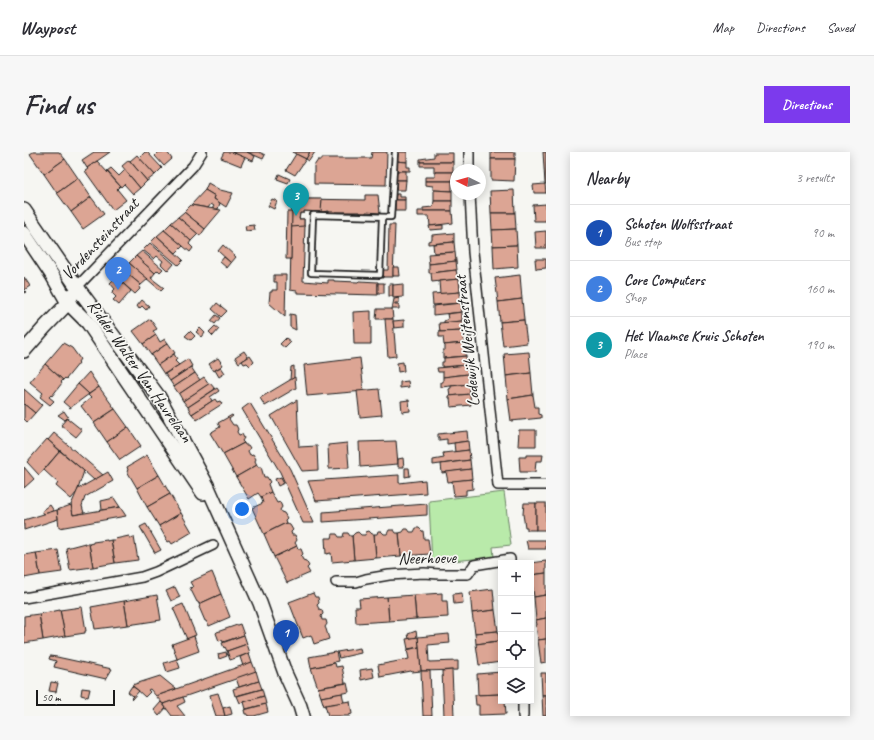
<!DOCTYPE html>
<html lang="en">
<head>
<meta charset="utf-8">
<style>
	:root { --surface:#fff; --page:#f7f7f7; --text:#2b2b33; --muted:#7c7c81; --line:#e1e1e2; --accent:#7c3aed }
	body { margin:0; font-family:Caveat,sans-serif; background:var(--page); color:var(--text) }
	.controls { position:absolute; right:12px; bottom:12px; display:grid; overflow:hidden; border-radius:0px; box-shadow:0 2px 10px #0003 }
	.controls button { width:36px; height:36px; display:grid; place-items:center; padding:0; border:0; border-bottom:1px solid var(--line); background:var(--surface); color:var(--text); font:20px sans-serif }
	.compass { position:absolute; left:426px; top:12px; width:36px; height:36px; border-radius:50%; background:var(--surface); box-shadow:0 2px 10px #0003; rotate:275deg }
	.scale { position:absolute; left:12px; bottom:10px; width:79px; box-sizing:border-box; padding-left:4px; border:2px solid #1c1c1c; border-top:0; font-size:11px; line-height:14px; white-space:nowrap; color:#1c1c1c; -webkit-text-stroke:3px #f6f6f2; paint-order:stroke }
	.you { position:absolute; left:218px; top:357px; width:14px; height:14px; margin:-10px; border:3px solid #fff; border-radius:50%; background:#1a73e8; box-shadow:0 0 0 6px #1a73e833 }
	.badge { display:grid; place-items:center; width:26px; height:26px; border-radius:50%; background:var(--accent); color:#fff; font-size:13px; font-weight:700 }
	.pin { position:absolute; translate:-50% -33px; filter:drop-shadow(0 1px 2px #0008) }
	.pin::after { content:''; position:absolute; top:21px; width:14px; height:12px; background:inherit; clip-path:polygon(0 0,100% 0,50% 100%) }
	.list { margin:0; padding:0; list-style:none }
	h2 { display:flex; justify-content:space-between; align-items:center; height:52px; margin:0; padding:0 16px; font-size:17px }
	h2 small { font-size:13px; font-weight:400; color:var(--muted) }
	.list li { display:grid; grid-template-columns:26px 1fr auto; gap:12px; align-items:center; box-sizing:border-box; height:56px; padding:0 16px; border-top:1px solid var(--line) }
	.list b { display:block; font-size:15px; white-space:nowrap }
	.list p { margin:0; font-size:13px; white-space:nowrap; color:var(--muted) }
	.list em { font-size:13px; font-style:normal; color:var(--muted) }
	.icon { flex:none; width:22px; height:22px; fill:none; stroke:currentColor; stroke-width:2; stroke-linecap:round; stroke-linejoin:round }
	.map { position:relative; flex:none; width:522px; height:564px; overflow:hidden; border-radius:0px }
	header { display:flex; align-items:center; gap:24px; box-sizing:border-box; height:56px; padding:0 20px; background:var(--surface); border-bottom:1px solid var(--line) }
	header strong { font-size:19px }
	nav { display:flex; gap:22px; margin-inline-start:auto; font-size:14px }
	.intro { display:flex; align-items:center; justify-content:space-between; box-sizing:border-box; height:96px; padding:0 24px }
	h1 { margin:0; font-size:28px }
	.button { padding:10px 18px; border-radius:0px; background:var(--accent); color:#fff; font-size:14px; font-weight:700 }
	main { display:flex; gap:24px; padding:0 24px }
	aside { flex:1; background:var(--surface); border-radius:0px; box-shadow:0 2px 10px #0003 }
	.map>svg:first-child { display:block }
</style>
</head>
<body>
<header>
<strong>Waypost</strong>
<nav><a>Map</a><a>Directions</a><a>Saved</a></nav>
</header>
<div class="intro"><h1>Find us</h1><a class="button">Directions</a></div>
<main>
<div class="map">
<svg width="522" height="564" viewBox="0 0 522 564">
	<rect width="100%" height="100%" fill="#f6f6f2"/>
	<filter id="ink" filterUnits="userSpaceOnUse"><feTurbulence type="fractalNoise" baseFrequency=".025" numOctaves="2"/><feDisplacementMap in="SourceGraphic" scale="8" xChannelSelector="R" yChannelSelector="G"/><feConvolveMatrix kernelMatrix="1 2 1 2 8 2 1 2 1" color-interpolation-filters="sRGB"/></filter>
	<g filter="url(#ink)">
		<!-- green -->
		<polygon fill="#b9eaaa" stroke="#6a8363" points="480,340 487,393 469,395 470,405 408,411 405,349"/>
		<!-- building -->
		<g fill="#dca594" stroke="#1c1c1c">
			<polygon points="9,0 35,0 41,7 20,22 6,2"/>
			<polygon points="70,0 86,0 63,16 58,8"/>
			<polygon points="121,0 123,0 138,16 131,23 115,6"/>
			<polygon points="135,0 143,0 148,7 140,14 131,4"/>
			<polygon points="200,0 208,0 221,5 217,14 197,6"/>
			<polygon points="208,0 223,0 231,4 229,9"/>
			<polygon points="223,0 235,0 241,3 239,7"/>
			<polygon points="268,0 286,0 282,7"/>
			<polygon points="286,0 291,0 285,9 282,7"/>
			<polygon points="348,0 363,0 362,33 290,32 290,14 294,8 298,8 298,6 347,6"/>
			<polygon points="372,0 383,0 383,10 372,9"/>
			<rect x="467" y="0" width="24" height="7"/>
			<polygon points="519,0 522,0 522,32 521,32"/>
			<polygon points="410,1 429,1 429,10 396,10 396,7 410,5"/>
			<polygon points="272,2 282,7 271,23 262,18"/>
			<polygon points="113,3 131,23 123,29 106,9"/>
			<polygon points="41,7 54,26 33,41 20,22"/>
			<polygon points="467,7 491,7 490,29 467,28"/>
			<polygon points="105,8 123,29 116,36 98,14"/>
			<polygon points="73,9 96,34 93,37 102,48 89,58 61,19 64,17 63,16"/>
			<polygon points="372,9 383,10 383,15 386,15 386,19 372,19"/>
			<polygon points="396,10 429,10 429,20 410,20 410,14 396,14"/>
			<polygon points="87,16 95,24 101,18 116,36 109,42 100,32 97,35 83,19"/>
			<rect x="372" y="19" width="10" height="9"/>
			<polygon points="411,20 429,20 428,29 401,29 401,25 411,25"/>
			<polygon points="255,22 266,27 264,31 253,27"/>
			<polygon points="54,26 67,45 47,60 33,41"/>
			<polygon points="372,28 382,28 381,38 372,38"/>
			<polygon points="401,29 428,29 428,39 409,38 409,34 401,33"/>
			<polygon points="184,31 196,38 209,41 202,55 190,47 191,44 181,38"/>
			<polygon points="521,32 522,41 510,41 509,33"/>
			<polygon points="181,38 191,44 190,47 196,51 194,57 188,57 190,54 187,52 184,56 167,53"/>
			<polygon points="410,38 428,39 428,49 410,49"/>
			<polygon points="490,38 491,61 467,61 466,39"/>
			<polygon points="372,42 375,42 375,45 381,45 381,48 371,48"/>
			<polygon points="341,43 354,43 356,61 342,60 342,62 336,62 336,60 311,60 311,61 305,61 305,59 297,60 280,59 280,61 276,61 275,67 280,67 280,74 281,74 279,129 304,131 304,128 310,128 310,129 334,130 335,129 354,130 354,143 273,141 273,139 266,138 268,50 275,51 275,47 341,48"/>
			<polygon points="67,45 80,62 59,77 47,60"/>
			<polygon points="248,47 253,49 250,57 244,54"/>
			<polygon points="275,47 298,47 297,60 280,59 280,61 276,61 275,67 280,67 280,74 267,75 268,50 275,51"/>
			<rect x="371" y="48" width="10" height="11"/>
			<polygon points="410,49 428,49 428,59 399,59 399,56 409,55"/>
			<polygon points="522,52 522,69 510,69 509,53"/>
			<polygon points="167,53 184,56 197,58 181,77 160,60"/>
			<polygon points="394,59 428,59 429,71 406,74 405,64 394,64"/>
			<polygon points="160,60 181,77 176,84 154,65"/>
			<polygon points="263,60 268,60 267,107 262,107"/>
			<polygon points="467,61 491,61 492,77 468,78"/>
			<polygon points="154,65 174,82 167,89 147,71"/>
			<polygon points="147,71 167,89 165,92 169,96 166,100 140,78"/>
			<polygon points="230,73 231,78 222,79 221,74"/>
			<polygon points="365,73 371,73 369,125 358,125 359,118 364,118"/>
			<polygon points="419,73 419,77 406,78 405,74"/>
			<polygon points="492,77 493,93 469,94 468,78"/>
			<polygon points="140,78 159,94 152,101 133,84"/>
			<polygon points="522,79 522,96 512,96 511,80"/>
			<polygon points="430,81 430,90 404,92 404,89 408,88 408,83"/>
			<polygon points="133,84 159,108 154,113 127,90"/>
			<polygon points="430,90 431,100 410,101 409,92"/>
			<polygon points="126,91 150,112 144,119 137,112 139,109 133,104 130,107 119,98"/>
			<polygon points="199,93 212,105 207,111 194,99"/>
			<polygon points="493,93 494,115 470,117 469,94"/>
			<polygon points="118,99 139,117 136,120 134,118 131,121 112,104"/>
			<polygon points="431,100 432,109 405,112 404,102"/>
			<polygon points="112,104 131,121 127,126 140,136 137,139 105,111"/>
			<polygon points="200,105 207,111 203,116 196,110"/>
			<polygon points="511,107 522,107 522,116 512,117"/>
			<polygon points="432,109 433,118 405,121 405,112"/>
			<polygon points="105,111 124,127 117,133 99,118"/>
			<polygon points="369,115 375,115 376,124 369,124"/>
			<polygon points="99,118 117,133 115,135 116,137 111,142 92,125"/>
			<polygon points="432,118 434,127 408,130 407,121"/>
			<polygon points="250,123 262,123 261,165 245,151 246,140 248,140 248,138 253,138 253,130 250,130"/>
			<polygon points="496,123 498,147 474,150 471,126"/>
			<polygon points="0,125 6,134 0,138 2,140 0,141"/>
			<polygon points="92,125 107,139 95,153 89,148 92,145 88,141 88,140 91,137 86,131"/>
			<polygon points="435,127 436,140 416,142 415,129"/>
			<rect x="354" y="131" width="6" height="10"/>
			<rect x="365" y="132" width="4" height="12"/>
			<polygon points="379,132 379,145 369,146 369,133"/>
			<polygon points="436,140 437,151 409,153 408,142"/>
			<polygon points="375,146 375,151 371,151 371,152 375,152 375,157 368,157 370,147"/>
			<polygon points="498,147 500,168 476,170 474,150"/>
			<polygon points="118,148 125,154 122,158 118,154 115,157 113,154"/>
			<polygon points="193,151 203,159 197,165 188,157"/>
			<polygon points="437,151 438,160 409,163 409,154"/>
			<polygon points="353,157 368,157 369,167 352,167"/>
			<polygon points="347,159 347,192 330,192 329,160"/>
			<polygon points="438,160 438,169 420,171 420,169 424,167 423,162"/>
			<polygon points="266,162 271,163 272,178 266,175"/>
			<polygon points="192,163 196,166 191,172 187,169"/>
			<polygon points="126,167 133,177 129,179 132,183 119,192 109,179"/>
			<polygon points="361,167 369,167 372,204 364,205"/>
			<polygon points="380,168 380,175 370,176 369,169"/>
			<polygon points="500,168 503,191 479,194 476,170"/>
			<polygon points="438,169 439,179 416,180 415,171"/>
			<polygon points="191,174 195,177 189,184 185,180"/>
			<polygon points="176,176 181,181 178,185 172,180"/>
			<polygon points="166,179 171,184 167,188 161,184"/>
			<polygon points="439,179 440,191 420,193 419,185 415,185 415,180"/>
			<polygon points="132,183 136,190 141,187 144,191 127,203 119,192"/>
			<polygon points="262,186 267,190 261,196 256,192"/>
			<polygon points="39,191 48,196 56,207 54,210 55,211 42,227 41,226 39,228 21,212"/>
			<polygon points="144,191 151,201 134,213 127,203"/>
			<polygon points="440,191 442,204 419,206 419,198 421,198 421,194 420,193"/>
			<polygon points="220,199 224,205 215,211 211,205"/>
			<polygon points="505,200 507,221 482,224 480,202"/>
			<polygon points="150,202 153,207 151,209 155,213 140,222 134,213"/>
			<polygon points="226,204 230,210 226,214 223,211 220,212 218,209"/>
			<polygon points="442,204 443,213 418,215 418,210 420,210 420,206"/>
			<polygon points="194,206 199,213 190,219 185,212"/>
			<polygon points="336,206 340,239 283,244 280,213"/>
			<polygon points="164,207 168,214 146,229 141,222"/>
			<polygon points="379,210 380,219 374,220 373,211"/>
			<polygon points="21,212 39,228 37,230 38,231 28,244 27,243 25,245 30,249 26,253 16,245 19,241 6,230"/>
			<polygon points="443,213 444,222 419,225 419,220 414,220 413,216"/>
			<polygon points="270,214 270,226 266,228 267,215"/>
			<polygon points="167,215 171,221 150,235 146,229"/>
			<polygon points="197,215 201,221 195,225 191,218"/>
			<polygon points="65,220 75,235 65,242 54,232"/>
			<polygon points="171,221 176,228 155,242 150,235"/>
			<polygon points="507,221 509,243 484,247 482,224"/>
			<polygon points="444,222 445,232 417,235 417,230 419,230 419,225"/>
			<polygon points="180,225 185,232 159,249 155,242"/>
			<polygon points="271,225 272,236 241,254 236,246"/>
			<polygon points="384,229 385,235 376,236 376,230"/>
			<polygon points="186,231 191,237 164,255 159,249"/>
			<polygon points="54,232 65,242 46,256 39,250"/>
			<polygon points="445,232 446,242 426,244 425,237 427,236 427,234"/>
			<polygon points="75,235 91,257 70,271 57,254 67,246 64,243"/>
			<polygon points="193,236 195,239 186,245 188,249 168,262 167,261 164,255"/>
			<polygon points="0,237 18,253 11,261 0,252"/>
			<polygon points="355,237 358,263 336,265 333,239"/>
			<polygon points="446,242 447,253 427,255 426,246 425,246 425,244"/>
			<polygon points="509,243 511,255 514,255 514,262 517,263 517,266 487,269 484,247"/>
			<polygon points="191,247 193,250 196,249 198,252 173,268 168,262"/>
			<polygon points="273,248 275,295 293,294 294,318 278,319 247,264"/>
			<polygon points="385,248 386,259 378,260 377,249"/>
			<polygon points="226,251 266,317 290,371 279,371 256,320 218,257"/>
			<polygon points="0,252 11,261 3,270 0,267"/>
			<polygon points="91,257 104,275 83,290 70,271"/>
			<polygon points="40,259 44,265 41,268 34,263"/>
			<polygon points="208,263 209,264 205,267 209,273 212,273 214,277 213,280 215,283 218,282 220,286 218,289 220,291 199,302 186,281 196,275 194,271"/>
			<polygon points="43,266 58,278 52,285 37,273"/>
			<polygon points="104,275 117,294 96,308 83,290"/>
			<polygon points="495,278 512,278 512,294 494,294"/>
			<polygon points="443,279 444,289 423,292 423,287 415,288 415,285 414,285 414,282"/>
			<polygon points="30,281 79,323 70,328 60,319 24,288"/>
			<polygon points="23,287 36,299 15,323 3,310"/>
			<polygon points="372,289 374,312 336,315 335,290"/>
			<polygon points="444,289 445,298 431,300 430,291"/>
			<polygon points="220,291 221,293 224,293 226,296 224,299 226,303 229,302 232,307 231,309 233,313 212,325 199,302"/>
			<polygon points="323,291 325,316 305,317 304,293"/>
			<polygon points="445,298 446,308 409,313 409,308 420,306 419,301"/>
			<polygon points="36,299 60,319 53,340 47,347 32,334 34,331 20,318"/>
			<polygon points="123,303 135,323 113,336 103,319 104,318 103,315"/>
			<polygon points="502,303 519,303 518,309 512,309 511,320 496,320 495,305 502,305"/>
			<polygon points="379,306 380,315 374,315 374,307"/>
			<polygon points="446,308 447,317 418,321 417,312"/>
			<polygon points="233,313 234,315 237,315 240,325 243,325 246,330 244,332 247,340 237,345 234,341 225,347 212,325"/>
			<polygon points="0,315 10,327 0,336"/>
			<polygon points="381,316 385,316 386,324 381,325"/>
			<polygon points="447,317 448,327 424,330 422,320"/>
			<polygon points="84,320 89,329 61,345 58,354 60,361 49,363 47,353 54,337"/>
			<polygon points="135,323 146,342 123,355 113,336"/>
			<polygon points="375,323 375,331 401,328 402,341 292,349 284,329"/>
			<polygon points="257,325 260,331 254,334 251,327"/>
			<polygon points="448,327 449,337 442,338 442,343 430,344 428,329"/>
			<polygon points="247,340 253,351 256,350 258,355 256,358 257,360 260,361 263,366 261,368 262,371 240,382 228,356 239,351 237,345"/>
			<polygon points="146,342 157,361 135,374 123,355"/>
			<polygon points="90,346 96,355 78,358 77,349"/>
			<polygon points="500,351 512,351 512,378 503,378 503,375 501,375 499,362"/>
			<rect x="512" y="351" width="10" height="27"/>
			<polygon points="403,352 403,363 299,370 299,360"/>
			<polygon points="26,353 30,359 20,362 18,359"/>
			<polygon points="47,353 49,363 96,355 102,364 35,376 33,358"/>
			<polygon points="33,358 34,367 0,378 0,368"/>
			<polygon points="157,361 168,380 148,392 146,389 144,390 135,374"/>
			<polygon points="262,371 266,373 269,378 267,380 268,383 271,383 273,388 271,391 273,394 250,405 240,382"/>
			<polygon points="122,372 137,398 131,401 116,375"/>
			<polygon points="392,376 395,376 398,379 399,379 400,387 404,387 406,402 377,404 375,381 379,380 381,377 384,377 386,380 390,380"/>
			<polygon points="365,378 370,378 372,381 375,381 377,404 352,406 350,382 353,382 354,379 357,379 360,382 363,382"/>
			<polygon points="345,379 348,382 350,382 352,406 330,408 328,384 331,381 334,380 337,383 341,383 342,380"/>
			<polygon points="320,381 324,381 326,384 328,384 330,408 308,410 307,401 302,402 301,386 308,386 309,382 313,382 315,385 319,385"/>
			<polygon points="105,384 106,386 110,385 114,408 91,411 87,388 91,388 91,387"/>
			<polygon points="83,388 83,389 87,388 91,411 69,415 65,392 69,391 69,390"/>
			<polygon points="502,388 522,388 522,397 504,397"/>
			<polygon points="61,391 61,392 65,392 69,415 46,418 42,396"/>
			<polygon points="273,394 274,397 277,397 279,402 277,404 279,408 282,409 285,414 283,416 286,421 263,431 250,405"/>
			<polygon points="34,398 38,420 16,423 12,401"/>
			<polygon points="12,401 16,423 0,426 0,403"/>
			<polygon points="522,409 522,421 507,423 507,411 506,411"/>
			<polygon points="188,420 197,442 175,452 174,450 173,450 166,436 169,435 166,430"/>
			<polygon points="522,421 522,443 510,445 507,423"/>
			<polygon points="151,435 156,445 147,449 142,439"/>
			<polygon points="469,437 471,458 448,461 446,440"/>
			<polygon points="289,441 291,445 294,445 295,451 293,453 295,457 298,458 299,462 297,464 298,468 302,468 303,472 301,475 302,477 305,487 290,492 287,483 279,486 265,450"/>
			<polygon points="418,441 418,449 423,449 424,465 392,467 390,443"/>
			<polygon points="438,441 439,451 430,452 429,442"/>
			<polygon points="197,442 206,465 185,474 182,469 181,469 175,455 176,454 175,452"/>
			<polygon points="133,443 137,468 104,473 100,449"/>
			<polygon points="390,443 392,467 365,469 363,445"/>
			<polygon points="522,443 522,466 512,468 510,445"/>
			<polygon points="363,445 365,469 332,471 331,455 336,455 335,447"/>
			<polygon points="100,449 104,473 71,477 67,455"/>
			<polygon points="159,452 172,483 163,487 149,456"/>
			<polygon points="57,455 58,455 62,479 61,479 61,481 41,484 36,458"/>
			<polygon points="36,458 41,484 19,488 15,462"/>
			<polygon points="471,458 474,479 451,481 448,461"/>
			<polygon points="15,462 19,488 0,491 0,464"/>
			<polygon points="522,466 522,487 514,488 512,473 513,473 512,468"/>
			<polygon points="216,472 220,483 199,490 198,488 195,489 192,481 193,480"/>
			<polygon points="392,479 393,485 385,487 384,482"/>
			<polygon points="474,479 475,489 452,492 451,481"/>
			<polygon points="425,482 426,491 404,493 405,510 434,509 434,518 397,519 394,485"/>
			<polygon points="220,483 223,492 203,499 201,495 200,496 198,491"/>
			<polygon points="170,484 175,499 153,507 148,492"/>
			<polygon points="394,485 395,495 384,497 382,487"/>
			<polygon points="522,487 522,510 517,511 514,488"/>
			<polygon points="475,489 477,510 455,513 452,492"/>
			<polygon points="223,492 226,501 206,508 203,499"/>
			<polygon points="395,495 397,519 388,520 387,519 356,525 354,513 385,507 383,498"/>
			<polygon points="336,496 337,501 315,506 313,500"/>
			<polygon points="202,500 203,504 195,507 194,502"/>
			<polygon points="312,500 314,509 310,510 310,511 287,516 285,505"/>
			<polygon points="225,501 228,510 219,514 216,505"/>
			<polygon points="26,504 33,505 88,517 82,527 30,515 32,509 25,507"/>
			<polygon points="153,507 156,516 143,520 140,511"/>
			<polygon points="228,510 232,520 139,552 132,544"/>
			<polygon points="311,511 312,515 318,514 321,531 294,536 287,516"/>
			<polygon points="348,516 350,525 337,528 336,518"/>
			<polygon points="428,518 430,564 420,564 418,519"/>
			<polygon points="232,519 235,529 215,535 212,526"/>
			<polygon points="397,519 406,519 408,564 399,564"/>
			<polygon points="477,520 477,542 454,543 453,522"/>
			<polygon points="517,521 522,521 522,543 518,543"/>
			<polygon points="136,524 152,537 132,544 126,537 124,538 126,540 121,545 108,533"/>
			<polygon points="235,529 238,537 211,544 209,537"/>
			<polygon points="27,530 34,531 32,540 25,539"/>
			<polygon points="323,531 325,540 297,545 294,536"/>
			<polygon points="108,534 115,539 108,547 107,546 109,544 104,540"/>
			<polygon points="58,536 66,537 64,545 57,543"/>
			<polygon points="238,537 240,544 216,551 213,544"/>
			<polygon points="194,541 199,556 201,564 192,564 188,552 186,543"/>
			<polygon points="318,541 320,550 300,554 297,545"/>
			<polygon points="477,542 477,549 481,549 482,562 455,563 455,553 452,553 451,543"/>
			<polygon points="518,543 522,543 522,564 519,564"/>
			<polygon points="240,544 242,552 222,557 220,550"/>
			<polygon points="159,545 161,550 153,554 161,564 148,564 139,552"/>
			<polygon points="326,549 328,562 325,563 326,564 304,564 301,553"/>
			<polygon points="137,550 142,556 135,564 130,558"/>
			<polygon points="242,552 244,560 230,564 224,564 224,562 221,562 220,558"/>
			<polygon points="206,554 208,562 201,564 199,556"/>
		</g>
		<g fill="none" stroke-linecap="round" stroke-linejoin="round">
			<!-- lane casing -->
			<g stroke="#1c1c1c" stroke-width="8">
				<polyline id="lane" points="358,65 356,123 287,121 289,63 367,65 371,0"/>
			</g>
			<!-- street casing -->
			<g stroke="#1c1c1c" stroke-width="12">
				<g id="street">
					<polyline points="445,0 445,18"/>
					<polyline points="446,42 449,100 474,333 522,333"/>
					<polyline points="53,135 169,14 178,0"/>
					<polyline points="312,430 332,430 342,427 365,423 400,421 415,422 444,422 450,413 486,407 486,411"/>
					<polyline points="0,446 118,425 132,420 189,393"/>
					<polyline points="499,549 499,564"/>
				</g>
			</g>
			<!-- secondary casing -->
			<g stroke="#1c1c1c" stroke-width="16">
				<g id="secondary">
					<polyline points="0,58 53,135 135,245 183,333 236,451 261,521 276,554 279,564"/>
					<polyline points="0,81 28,123 44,151 64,171 179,341"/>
					<polyline points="0,199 21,175 44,151 48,143"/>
				</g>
			</g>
			<!-- lane -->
			<use href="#lane" stroke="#f6f6f2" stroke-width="4.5"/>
			<!-- street -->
			<use href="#street" stroke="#f6f6f2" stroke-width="9"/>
			<!-- secondary -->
			<use href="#secondary" stroke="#f6f6f2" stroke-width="13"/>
		</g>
	</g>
	<g text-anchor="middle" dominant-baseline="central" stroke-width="3.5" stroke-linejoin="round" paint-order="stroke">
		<!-- street labels -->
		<g font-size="17" fill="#1c1c1c" stroke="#f6f6f2">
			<text transform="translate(76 87) rotate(-47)">Vordensteinstraat</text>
			<text transform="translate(443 189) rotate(-96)">Lodewijk Weijtenstraat</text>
			<text transform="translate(116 219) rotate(55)">Ridder Walter Van Havrelaan</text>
			<text transform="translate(403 406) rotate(-1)">Neerhoeve</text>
		</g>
	</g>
</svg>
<div class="controls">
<button>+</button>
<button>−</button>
<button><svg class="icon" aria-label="locate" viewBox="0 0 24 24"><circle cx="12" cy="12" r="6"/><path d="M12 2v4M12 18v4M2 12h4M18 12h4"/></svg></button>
<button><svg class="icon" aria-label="layers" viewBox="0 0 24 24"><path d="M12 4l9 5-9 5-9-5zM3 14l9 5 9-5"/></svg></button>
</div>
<svg class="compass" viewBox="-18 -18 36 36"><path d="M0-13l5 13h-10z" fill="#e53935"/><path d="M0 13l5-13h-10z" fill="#7c7c81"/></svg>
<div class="scale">50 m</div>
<div class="you"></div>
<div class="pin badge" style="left:262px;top:501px;background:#1a4fb4">1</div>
<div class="pin badge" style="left:94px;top:138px;background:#3f7fe0">2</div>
<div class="pin badge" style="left:272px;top:64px;background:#0f9aa8">3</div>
</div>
<aside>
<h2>Nearby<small>3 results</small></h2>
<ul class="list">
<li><span class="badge" style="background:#1a4fb4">1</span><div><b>Schoten Wolfsstraat</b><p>Bus stop</p></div><em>90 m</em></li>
<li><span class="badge" style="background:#3f7fe0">2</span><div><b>Core Computers</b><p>Shop</p></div><em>160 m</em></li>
<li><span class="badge" style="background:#0f9aa8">3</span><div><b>Het Vlaamse Kruis Schoten</b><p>Place</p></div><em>190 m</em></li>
</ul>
</aside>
</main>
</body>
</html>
